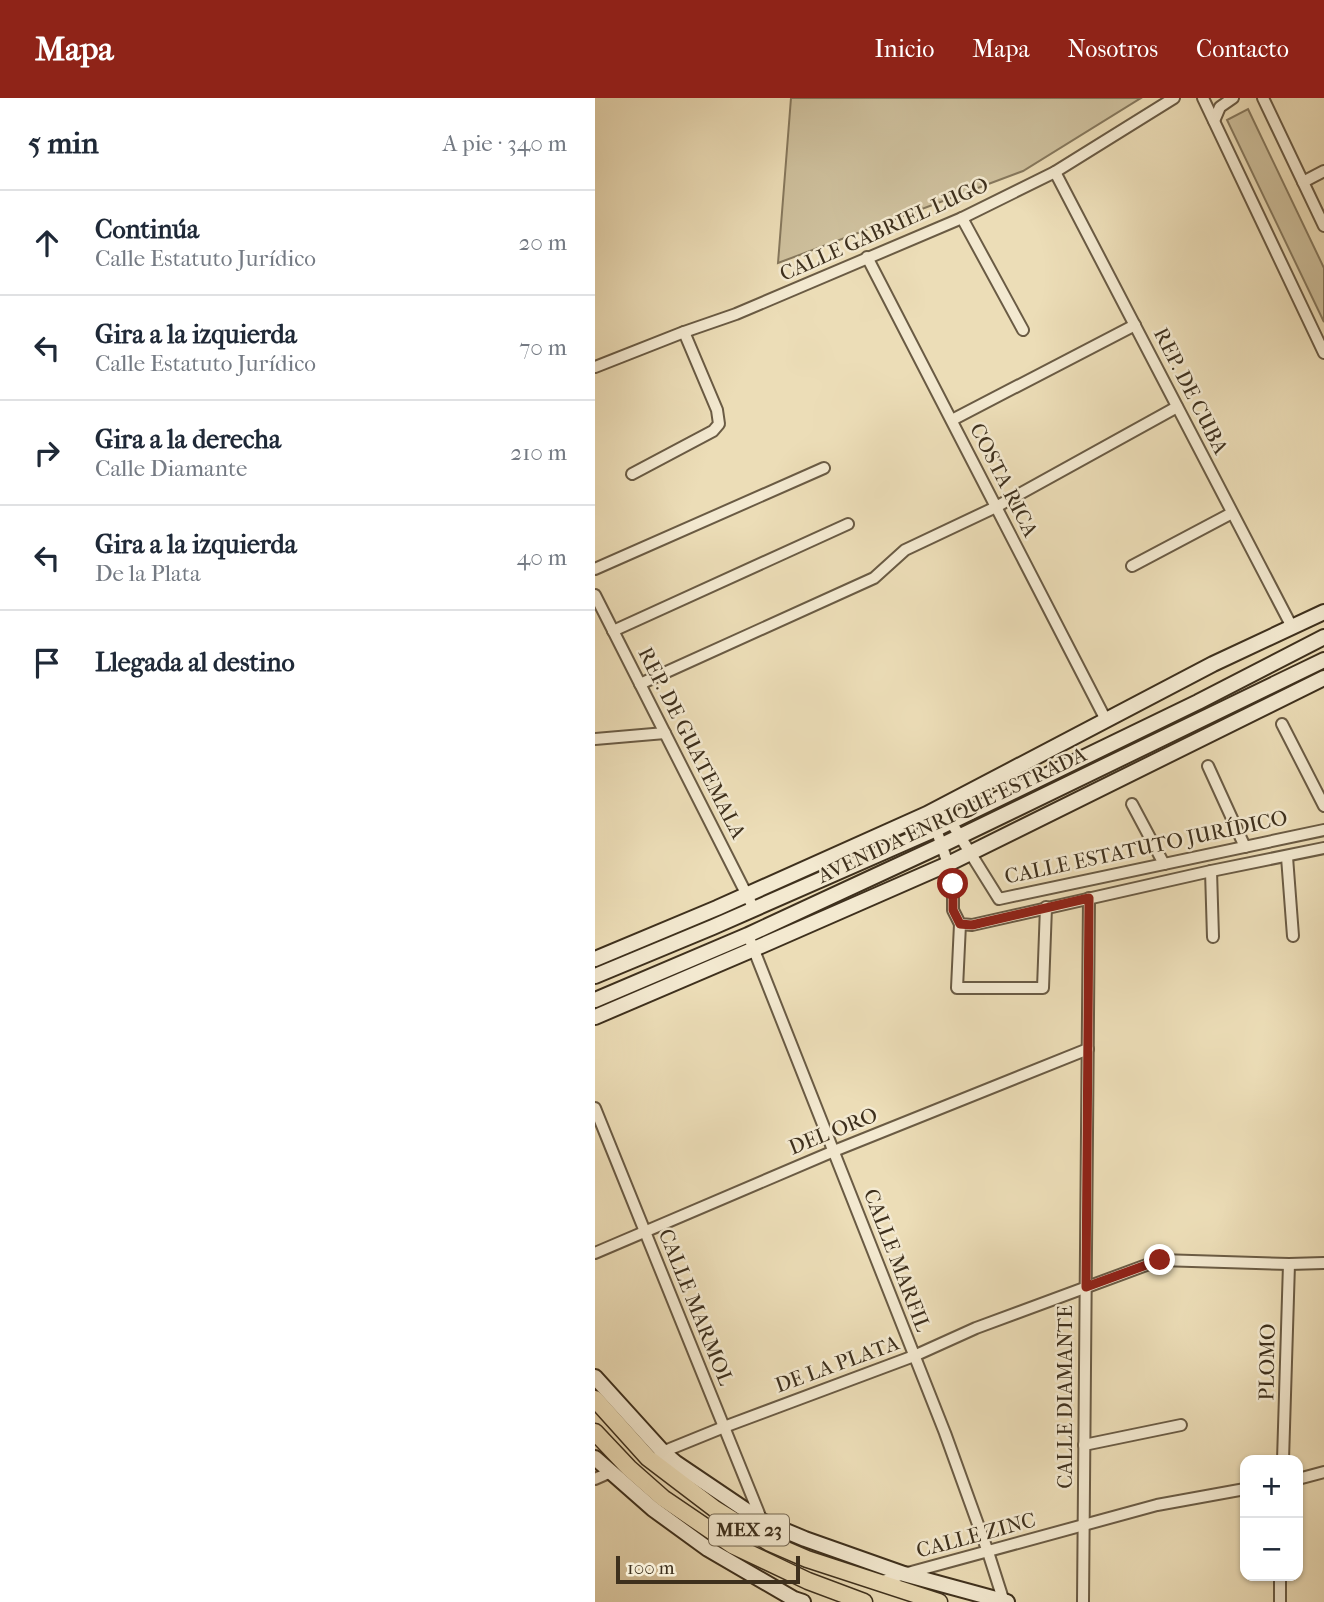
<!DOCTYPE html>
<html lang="es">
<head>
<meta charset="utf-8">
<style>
	:root { --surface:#fff; --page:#f2f2f3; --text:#1f2937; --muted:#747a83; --line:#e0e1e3; --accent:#8f2418 }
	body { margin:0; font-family:"IM FELL French Canon",serif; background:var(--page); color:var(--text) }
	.controls { position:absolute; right:21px; bottom:21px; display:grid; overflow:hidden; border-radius:14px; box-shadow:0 2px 5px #0004 }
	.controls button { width:63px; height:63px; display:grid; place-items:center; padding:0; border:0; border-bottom:2px solid var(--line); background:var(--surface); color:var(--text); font:35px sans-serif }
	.scale { position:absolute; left:21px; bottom:18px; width:184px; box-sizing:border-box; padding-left:7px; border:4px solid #3e301d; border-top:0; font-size:19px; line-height:24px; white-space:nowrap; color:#3e301d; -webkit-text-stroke:5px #f3e9d0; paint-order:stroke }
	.stop { position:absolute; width:21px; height:21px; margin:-16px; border:5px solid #8f2418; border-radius:50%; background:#fff }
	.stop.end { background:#8f2418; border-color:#fff; box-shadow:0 2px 7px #0008 }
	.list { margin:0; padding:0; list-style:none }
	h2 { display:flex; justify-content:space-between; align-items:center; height:91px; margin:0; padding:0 28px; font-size:30px }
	h2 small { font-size:23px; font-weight:400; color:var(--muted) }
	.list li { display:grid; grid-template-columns:46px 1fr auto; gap:21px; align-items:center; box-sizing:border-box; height:105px; padding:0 28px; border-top:2px solid var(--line) }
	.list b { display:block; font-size:26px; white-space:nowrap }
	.list p { margin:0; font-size:23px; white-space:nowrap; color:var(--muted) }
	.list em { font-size:23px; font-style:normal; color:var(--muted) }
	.icon { flex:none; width:38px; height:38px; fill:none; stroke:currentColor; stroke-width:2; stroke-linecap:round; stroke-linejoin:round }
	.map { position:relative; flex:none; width:729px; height:1504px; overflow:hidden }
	header { display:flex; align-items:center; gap:42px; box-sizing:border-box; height:98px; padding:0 35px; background:var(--accent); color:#fff }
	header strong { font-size:33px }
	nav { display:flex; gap:38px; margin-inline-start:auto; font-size:24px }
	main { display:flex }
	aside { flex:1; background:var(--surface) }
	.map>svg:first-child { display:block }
</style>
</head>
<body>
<header>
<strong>Mapa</strong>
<nav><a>Inicio</a><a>Mapa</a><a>Nosotros</a><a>Contacto</a></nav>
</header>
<main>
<aside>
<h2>5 min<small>A pie · 340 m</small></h2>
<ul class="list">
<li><svg class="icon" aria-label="ahead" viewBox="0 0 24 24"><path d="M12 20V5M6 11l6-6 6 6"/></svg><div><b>Continúa</b><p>Calle Estatuto Jurídico</p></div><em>20 m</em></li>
<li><svg class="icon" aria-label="left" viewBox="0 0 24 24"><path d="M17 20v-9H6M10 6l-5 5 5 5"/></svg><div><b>Gira a la izquierda</b><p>Calle Estatuto Jurídico</p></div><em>70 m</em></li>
<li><svg class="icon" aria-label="right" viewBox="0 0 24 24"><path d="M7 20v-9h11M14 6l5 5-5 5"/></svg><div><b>Gira a la derecha</b><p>Calle Diamante</p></div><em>210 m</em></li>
<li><svg class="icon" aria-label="left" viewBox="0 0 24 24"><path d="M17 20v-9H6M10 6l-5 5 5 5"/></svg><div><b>Gira a la izquierda</b><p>De la Plata</p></div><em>40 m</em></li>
<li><svg class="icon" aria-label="arrive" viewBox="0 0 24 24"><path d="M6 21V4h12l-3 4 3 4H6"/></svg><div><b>Llegada al destino</b></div></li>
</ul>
</aside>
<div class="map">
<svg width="729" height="1504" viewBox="0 0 729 1504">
	<rect width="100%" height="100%" fill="#ecddb7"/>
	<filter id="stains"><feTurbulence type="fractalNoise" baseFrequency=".00286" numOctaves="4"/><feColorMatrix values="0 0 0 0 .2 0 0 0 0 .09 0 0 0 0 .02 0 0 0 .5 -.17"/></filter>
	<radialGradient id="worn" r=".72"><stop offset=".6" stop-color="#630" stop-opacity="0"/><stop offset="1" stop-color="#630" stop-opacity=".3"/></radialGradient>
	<!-- green -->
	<g fill="#cec09d" stroke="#86785d" stroke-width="2">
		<polygon points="196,0 546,0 428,73 183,165"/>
		<polygon points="653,11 729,170 729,224 632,22"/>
	</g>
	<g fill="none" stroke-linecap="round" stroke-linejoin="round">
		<!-- street casing -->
		<g stroke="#6a5b44" stroke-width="14">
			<g id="street">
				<polyline points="608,0 729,255"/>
				<polyline points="668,0 729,128"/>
				<polyline points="619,23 625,9 638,0"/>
				<polyline points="460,74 697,529"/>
				<polyline points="708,84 729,73"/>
				<polyline points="367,120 428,232"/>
				<polyline points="272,159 511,622"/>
				<polyline points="0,269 89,234 141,216 367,120 460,74 579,0"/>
				<polyline points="357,322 540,227"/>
				<polyline points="37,376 118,333 124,326 122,312 89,234"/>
				<polyline points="537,468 637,415"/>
				<polyline points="0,471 229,370"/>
				<polyline points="0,497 159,811"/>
				<polyline points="18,533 253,426"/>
				<polyline points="45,586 279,480 310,452 401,409 582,309"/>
				<polyline points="687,626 729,708"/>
				<polyline points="0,641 70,635"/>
				<polyline points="613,668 650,749"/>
				<polyline points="537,706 569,766"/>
				<polyline points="346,708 404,801 729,732"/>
				<polyline points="332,716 341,731 353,766 358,786 358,812 365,826 377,827 616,773 729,750"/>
				<polyline points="692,759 698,838"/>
				<polyline points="616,773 618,839"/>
				<polyline points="365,826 362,890 448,890 451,809"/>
				<polyline points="153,837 350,1335 393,1454 409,1504"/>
				<polyline points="0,1010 167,1423"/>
				<polyline points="0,1155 239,1053 493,951"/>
				<polyline points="489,1347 586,1327"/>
				<polyline points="65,1355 129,1329 319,1258 381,1230 565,1162 694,1166 729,1165"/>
				<polyline points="688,1362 694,1166"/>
				<polyline points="0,1381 16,1374"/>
				<polyline points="703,1381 729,1374"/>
				<polyline points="685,1478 685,1504"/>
				<polyline points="285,1484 309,1476 562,1407 650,1391"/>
				<polyline points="488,1504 494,800"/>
			</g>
		</g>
		<!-- secondary casing -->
		<g stroke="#3e301d" stroke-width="18">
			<g id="secondary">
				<polyline points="0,861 122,810 332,716 618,566 729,514"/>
				<polyline points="0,878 118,829 341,731 603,604 729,539"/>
				<polyline points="0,902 153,837 347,747 729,562"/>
				<polyline points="0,919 159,851 353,766 729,580"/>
				<polyline points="0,1279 68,1354 81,1365 167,1423 210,1441 309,1476 412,1504"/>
				<polyline points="0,1360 58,1411 113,1451 199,1501 208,1504"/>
			</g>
		</g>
		<!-- primary casing -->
		<g stroke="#3e301d" stroke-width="19">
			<g id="primary">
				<polyline points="0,1301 53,1360 120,1411 175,1445 212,1461 344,1504"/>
				<polyline points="0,1334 34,1370 68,1400 137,1447 213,1483 269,1504"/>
			</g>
		</g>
		<!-- street -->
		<use href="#street" stroke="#f3e9d0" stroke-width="10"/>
		<!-- secondary -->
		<use href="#secondary" stroke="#f3e9d0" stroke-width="14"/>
		<!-- primary -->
		<use href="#primary" stroke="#ecddb7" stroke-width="16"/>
	</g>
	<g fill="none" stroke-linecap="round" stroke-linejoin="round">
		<!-- route -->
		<polyline stroke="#8f2418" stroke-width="9" points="358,786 358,812 365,826 377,827 494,800 491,1189 565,1162"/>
	</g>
	<g text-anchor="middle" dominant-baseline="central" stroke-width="5" stroke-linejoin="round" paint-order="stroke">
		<!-- shield labels -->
		<rect fill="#f3e9d0" stroke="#746853" stroke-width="2" x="114" y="1416.5" width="80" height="31" rx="5"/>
		<g font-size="19" font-weight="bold" fill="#3e301d">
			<text x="154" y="1432">MEX 23</text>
		</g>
		<!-- street labels -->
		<g font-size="21" fill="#3e301d" stroke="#f3e9d0">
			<text transform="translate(289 131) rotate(-24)">CALLE GABRIEL LUGO</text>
			<text transform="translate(596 293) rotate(63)">REP. DE CUBA</text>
			<text transform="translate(409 382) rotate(63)">COSTA RICA</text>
			<text transform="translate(97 645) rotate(63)">REP. DE GUATEMALA</text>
			<text transform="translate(357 717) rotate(-25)">AVENIDA ENRIQUE ESTRADA</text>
			<text transform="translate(551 749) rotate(-12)">CALLE ESTATUTO JURÍDICO</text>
			<text transform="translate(238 1033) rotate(-22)">DEL ORO</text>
			<text transform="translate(302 1162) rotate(69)">CALLE MARFIL</text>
			<text transform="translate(101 1209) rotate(68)">CALLE MARMOL</text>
			<text transform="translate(672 1264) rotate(-89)">PLOMO</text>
			<text transform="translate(242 1266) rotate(-20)">DE LA PLATA</text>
			<text transform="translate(470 1299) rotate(-90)">CALLE DIAMANTE</text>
			<text transform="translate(381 1437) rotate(-15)">CALLE ZINC</text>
		</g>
	</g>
	<rect width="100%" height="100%" filter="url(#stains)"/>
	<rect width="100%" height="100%" fill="url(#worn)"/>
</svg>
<div class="controls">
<button>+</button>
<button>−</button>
</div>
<div class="scale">100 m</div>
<div class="stop" style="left:358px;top:786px"></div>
<div class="stop end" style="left:565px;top:1162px"></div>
</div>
</main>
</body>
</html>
